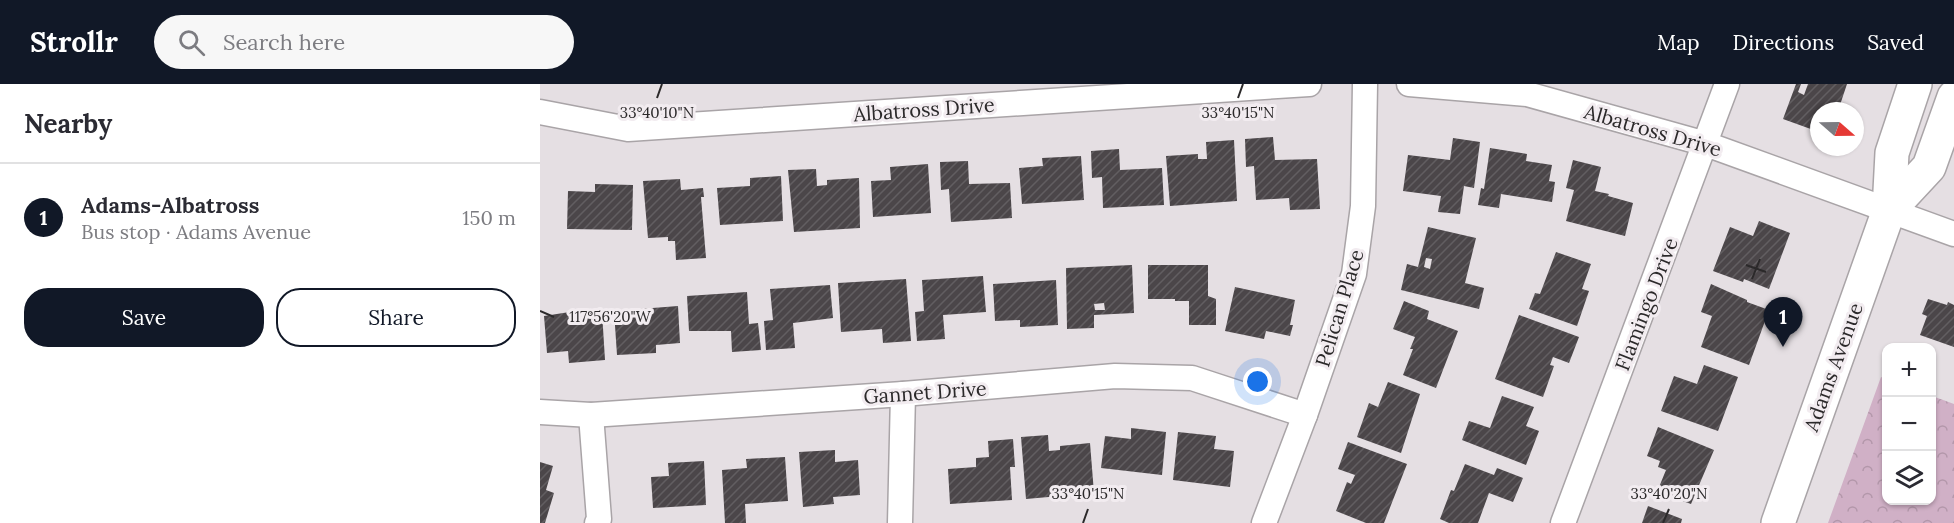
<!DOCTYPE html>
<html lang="en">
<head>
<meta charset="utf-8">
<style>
	:root { --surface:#fff; --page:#f7f7f7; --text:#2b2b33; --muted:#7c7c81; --line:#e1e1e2; --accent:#111827 }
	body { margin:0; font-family:Lora,serif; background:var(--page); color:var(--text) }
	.controls { position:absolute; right:18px; bottom:18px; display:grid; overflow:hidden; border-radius:12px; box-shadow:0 2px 4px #0004 }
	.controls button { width:54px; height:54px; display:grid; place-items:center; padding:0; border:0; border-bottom:2px solid var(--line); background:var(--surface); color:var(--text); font:30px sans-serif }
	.compass { position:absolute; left:1270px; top:18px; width:54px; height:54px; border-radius:50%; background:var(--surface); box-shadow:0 2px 4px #0004; rotate:110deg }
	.you { position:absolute; left:718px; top:298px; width:21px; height:21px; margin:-15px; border:4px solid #fff; border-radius:50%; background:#1a73e8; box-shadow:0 0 0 9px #1a73e833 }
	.badge { display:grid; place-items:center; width:39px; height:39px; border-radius:50%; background:var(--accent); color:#fff; font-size:20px; font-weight:700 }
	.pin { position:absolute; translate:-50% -50px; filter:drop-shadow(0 2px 3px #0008) }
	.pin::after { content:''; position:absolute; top:32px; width:21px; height:18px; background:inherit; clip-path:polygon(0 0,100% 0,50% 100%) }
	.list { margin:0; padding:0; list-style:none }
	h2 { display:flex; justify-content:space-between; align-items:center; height:78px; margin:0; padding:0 24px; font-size:26px }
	h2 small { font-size:20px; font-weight:400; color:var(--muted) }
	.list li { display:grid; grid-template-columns:39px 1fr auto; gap:18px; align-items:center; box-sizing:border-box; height:108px; padding:0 24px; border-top:2px solid var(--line) }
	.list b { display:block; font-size:22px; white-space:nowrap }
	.list p { margin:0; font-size:20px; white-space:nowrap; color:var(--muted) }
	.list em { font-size:20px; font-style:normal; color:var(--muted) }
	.actions { display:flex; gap:12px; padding:18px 24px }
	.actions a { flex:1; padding:14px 0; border:2px solid var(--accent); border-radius:24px; text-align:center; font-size:21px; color:var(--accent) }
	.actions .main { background:var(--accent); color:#fff }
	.icon { flex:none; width:33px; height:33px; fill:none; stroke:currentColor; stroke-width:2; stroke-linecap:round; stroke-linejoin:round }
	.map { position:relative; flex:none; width:1414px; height:439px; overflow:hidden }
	header { display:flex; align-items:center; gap:36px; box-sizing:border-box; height:84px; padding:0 30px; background:var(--accent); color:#fff }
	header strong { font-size:28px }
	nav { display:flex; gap:33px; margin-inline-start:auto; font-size:21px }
	.search { width:420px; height:54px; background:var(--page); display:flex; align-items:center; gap:15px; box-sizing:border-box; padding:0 21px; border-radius:33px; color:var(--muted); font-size:22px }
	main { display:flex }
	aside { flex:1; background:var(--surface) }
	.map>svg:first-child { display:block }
</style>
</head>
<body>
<header>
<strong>Strollr</strong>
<div class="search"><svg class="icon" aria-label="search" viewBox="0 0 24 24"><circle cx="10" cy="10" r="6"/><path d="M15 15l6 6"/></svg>Search here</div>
<nav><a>Map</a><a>Directions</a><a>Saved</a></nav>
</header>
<main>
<aside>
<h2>Nearby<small></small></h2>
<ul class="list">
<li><span class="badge">1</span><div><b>Adams-Albatross</b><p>Bus stop · Adams Avenue</p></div><em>150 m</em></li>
</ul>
<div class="actions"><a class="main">Save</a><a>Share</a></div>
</aside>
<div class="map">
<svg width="1414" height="439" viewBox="0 0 1414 439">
	<defs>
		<pattern id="park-crowns" width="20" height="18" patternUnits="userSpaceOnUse" patternTransform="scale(1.5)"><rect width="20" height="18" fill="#d0b0c6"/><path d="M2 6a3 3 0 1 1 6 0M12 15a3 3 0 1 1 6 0" fill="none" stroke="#b397aa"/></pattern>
		<pattern id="building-hatch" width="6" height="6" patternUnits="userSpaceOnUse" patternTransform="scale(1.5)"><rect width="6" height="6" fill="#4b4649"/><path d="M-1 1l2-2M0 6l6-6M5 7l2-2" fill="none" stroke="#625e61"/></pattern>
	</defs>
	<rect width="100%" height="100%" fill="#e5dfe3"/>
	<!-- park -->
	<polygon fill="url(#park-crowns)" points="1341,293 1346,295 1346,416 1392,416 1392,312 1414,320 1414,439 1288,439"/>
	<!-- building -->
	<g fill="url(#building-hatch)" fill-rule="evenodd">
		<polygon points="1256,0 1261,0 1258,8 1264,11 1268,0 1307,0 1298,27 1279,27 1279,48 1243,35"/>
		<polygon points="733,53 735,76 777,75 780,125 750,126 749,114 716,116 714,82 706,83 705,55"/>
		<polygon points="913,54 940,58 934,104 924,102 920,130 898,128 901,112 863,107 868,71 910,76"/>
		<polygon points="694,56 697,117 630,122 626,72 658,70 658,75 667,75 666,58"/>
		<polygon points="950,64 987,70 986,77 1012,81 1009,97 1015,98 1012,118 961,110 959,124 938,121 941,104 944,105"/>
		<polygon points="579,65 580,86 622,84 624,121 563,124 562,93 552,94 551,67"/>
		<polygon points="541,72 544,116 482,120 479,84 503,82 502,74"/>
		<polygon points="1033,76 1061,83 1055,107 1069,110 1068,112 1093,119 1085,152 1026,137 1034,106 1026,104"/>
		<polygon points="428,77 429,100 470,99 472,134 411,138 409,105 401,106 400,78"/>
		<polygon points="388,80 391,129 333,133 331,97 351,96 350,83"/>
		<polygon points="276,85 277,102 287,101 287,96 319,94 320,144 254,148 248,86"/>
		<polygon points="241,92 243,137 180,141 177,104 210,102 210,94"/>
		<polygon points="140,95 141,106 163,104 164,113 161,113 166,174 136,176 135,157 128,157 128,153 108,154 103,97"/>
		<polygon points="55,100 93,101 92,146 27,145 28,107 55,108"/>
		<polygon points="1219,137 1250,149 1229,205 1204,195 1203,198 1173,187 1190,143 1213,152"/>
		<path d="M888,143L936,154L925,199L944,204L939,225L861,206L867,180L878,183ZM886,174L892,175L890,185L884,183Z"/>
		<polygon points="1016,168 1051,180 1042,205 1049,207 1037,242 989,225 995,209 1000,210"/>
		<path d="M592,181L594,229L554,231V244L527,245L526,184ZM564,219L565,226H555L554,220Z"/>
		<polygon points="608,181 668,181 668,212 676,215 676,241 649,241 649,217 635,217 635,215 608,215"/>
		<polygon points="443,192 446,228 403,231 405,255 377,257 375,228 384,227 382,196"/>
		<polygon points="366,195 371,257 343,259 342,245 301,248 298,199"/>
		<polygon points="516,196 518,241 480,243 480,236 455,237 453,200"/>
		<polygon points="1171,200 1207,216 1207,218 1229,226 1209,281 1161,263 1172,232 1161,228"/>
		<polygon points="290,201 293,234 253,239 255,264 226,266 224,237 233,236 230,205"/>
		<polygon points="695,203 755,216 750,241 753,241 750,252 726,247 724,255 685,247"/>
		<polygon points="207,208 209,240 218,239 221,266 192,268 191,247 149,247 147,212"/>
		<polygon points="1388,215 1407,221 1408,218 1414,221 1414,263 1380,251 1387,232 1382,230"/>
		<polygon points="864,217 889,227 887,235 918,247 896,304 863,291 873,265 870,265 875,253 853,245"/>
		<polygon points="138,222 140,259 116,261 116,269 77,271 74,227"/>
		<polygon points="36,227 37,230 62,228 65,276 29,279 28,267 7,269 4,232"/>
		<polygon points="979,231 1039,253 1029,279 1013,273 1010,281 1014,282 1003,313 955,295"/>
		<polygon points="1164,281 1198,293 1178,347 1121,327 1134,292 1157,300"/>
		<polygon points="848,298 880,310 861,369 817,353 829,319 838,323"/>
		<polygon points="962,312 994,323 986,342 999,347 986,381 922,356 929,337 950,344"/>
		<polygon points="1118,343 1174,366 1151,420 1117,408 1126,386 1118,383 1120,377 1107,372"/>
		<polygon points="591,344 626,348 622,391 561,384 565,352 591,355"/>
		<polygon points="638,348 676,352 674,365 694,367 690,403 633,396"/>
		<polygon points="508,351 509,367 520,366 520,362 550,359 554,409 486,415 481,353"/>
		<polygon points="473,355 475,383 470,383 472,416 410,420 408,385 436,383 436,374 449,373 448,357"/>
		<polygon points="808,358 867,380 844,439 826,439 796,427 807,398 811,400 815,391 798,385"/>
		<polygon points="295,366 295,378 318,376 320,411 293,413 294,420 263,423 259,368"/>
		<polygon points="245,373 248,417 205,420 206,439 185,439 182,386 207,384 206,375"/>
		<polygon points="164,377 166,421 113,424 111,393 129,392 128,379"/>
		<polygon points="0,378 13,382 6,406 14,409 5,439 0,439"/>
		<polygon points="925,380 954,391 957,384 983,394 973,418 949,409 938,439 909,439 900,435 911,406 914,407"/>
		<polygon points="1108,422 1142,435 1141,439 1102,439"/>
	</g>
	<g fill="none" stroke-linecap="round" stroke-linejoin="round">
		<!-- street casing -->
		<g stroke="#a9a4a7" stroke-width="27">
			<g id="street">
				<polyline points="869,0 987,10 1166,60 1414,150"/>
				<polyline points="0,28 88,45 769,0"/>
				<polyline points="0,328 51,331 363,310 575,292 652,294 765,331"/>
				<polyline points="51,331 59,435 57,439"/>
				<polyline points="360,439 363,310"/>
				<polyline points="724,439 765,331 814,190 823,122 825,0"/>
				<polyline points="1023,439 1187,0"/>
			</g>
		</g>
		<!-- primary casing -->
		<g stroke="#a9a4a7" stroke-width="36">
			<g id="primary">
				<polyline points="1349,126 1389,83 1414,13"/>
				<polyline points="1238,439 1349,126 1352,69 1375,0"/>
			</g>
		</g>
		<!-- street -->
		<use href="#street" stroke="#fff" stroke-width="24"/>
		<!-- primary -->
		<use href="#primary" stroke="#fff" stroke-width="33"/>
	</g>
	<!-- ticks -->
	<path fill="none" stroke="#2b292a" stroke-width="2" d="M117,14L122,0M698,14L703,0M1206,181L1226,188M1212,195L1220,175M0,227L14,233M543,439L548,425M1123,439L1129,425"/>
	<g text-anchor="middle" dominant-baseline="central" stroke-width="6" stroke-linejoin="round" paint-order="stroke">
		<!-- street labels -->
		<g font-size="20" fill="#2b292a" stroke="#f2ecf0">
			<text transform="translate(384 25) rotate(-4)">Albatross Drive</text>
			<text transform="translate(1113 46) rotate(16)">Albatross Drive</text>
			<text transform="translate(1106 220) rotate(-69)">Flamingo Drive</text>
			<text transform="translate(799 224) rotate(-73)">Pelican Place</text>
			<text transform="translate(1293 283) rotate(-70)">Adams Avenue</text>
			<text transform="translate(385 308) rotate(-4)">Gannet Drive</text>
		</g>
	</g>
	<g font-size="15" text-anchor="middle" fill="#2b292a" stroke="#f2ecf0" stroke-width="6" stroke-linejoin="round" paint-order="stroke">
		<text x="117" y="34">33°40'10"N</text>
		<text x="698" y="34">33°40'15"N</text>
		<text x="70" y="238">117°56'20"W</text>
		<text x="548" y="415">33°40'15"N</text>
		<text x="1129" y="415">33°40'20"N</text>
	</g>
</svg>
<div class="controls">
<button>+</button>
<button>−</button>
<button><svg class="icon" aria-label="layers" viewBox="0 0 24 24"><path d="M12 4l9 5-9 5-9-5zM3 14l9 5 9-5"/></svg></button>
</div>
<svg class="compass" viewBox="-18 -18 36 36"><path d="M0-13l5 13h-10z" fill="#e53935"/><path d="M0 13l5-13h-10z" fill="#7c7c81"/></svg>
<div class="you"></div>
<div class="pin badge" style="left:1243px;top:263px">1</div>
</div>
</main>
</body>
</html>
